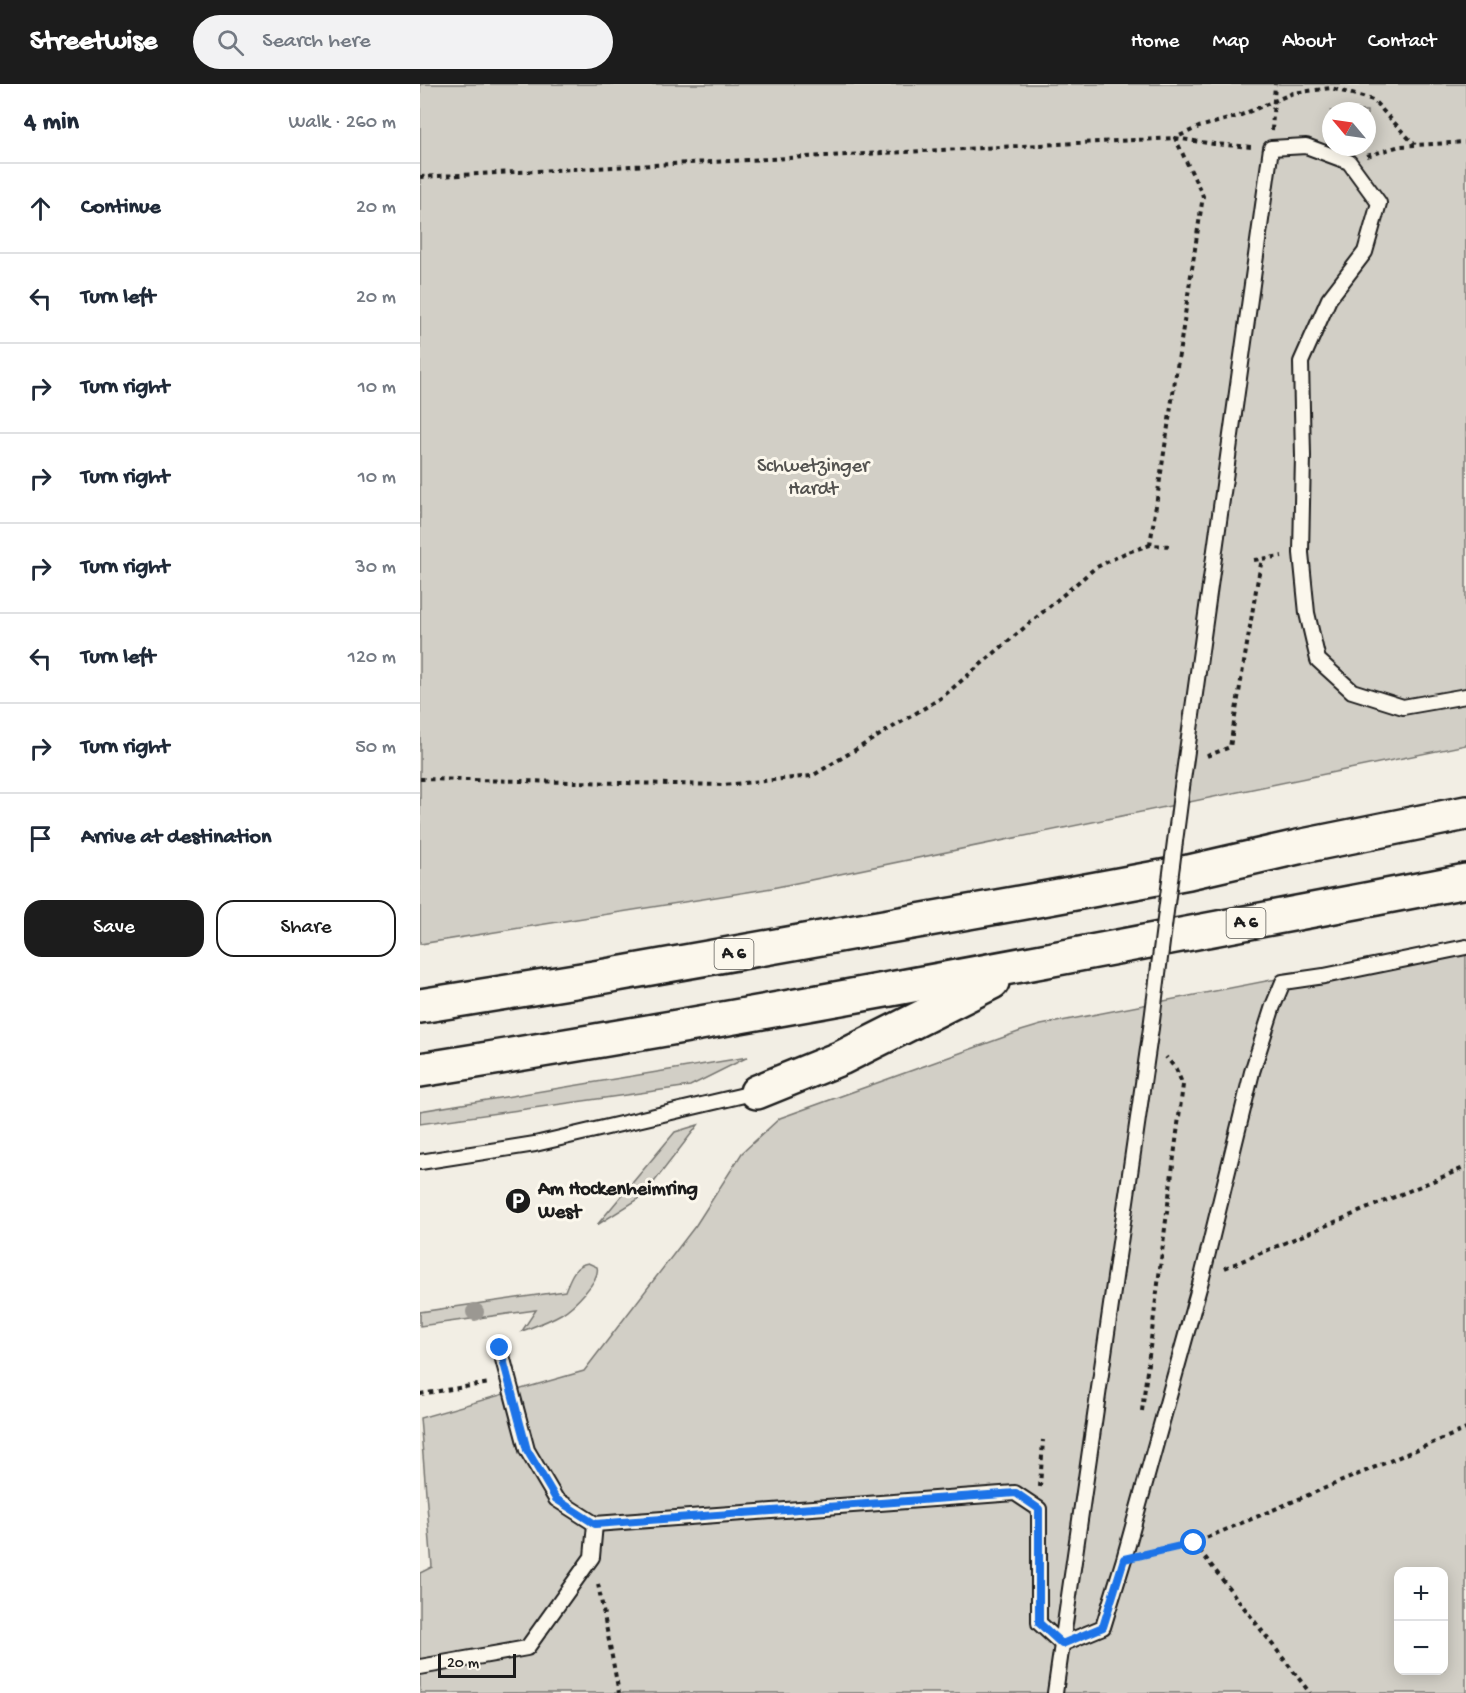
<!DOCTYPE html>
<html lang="en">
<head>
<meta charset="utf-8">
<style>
	:root { --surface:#fff; --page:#f2f2f3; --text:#1f2937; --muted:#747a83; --line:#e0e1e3; --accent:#1c1c1c }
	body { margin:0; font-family:"Gochi Hand",sans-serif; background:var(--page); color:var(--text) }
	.controls { position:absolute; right:18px; bottom:18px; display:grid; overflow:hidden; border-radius:12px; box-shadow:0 3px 15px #0003 }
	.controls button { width:54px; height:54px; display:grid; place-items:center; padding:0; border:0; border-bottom:2px solid var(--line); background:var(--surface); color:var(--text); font:30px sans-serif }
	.compass { position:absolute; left:902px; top:18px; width:54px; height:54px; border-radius:50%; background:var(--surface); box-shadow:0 3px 15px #0003; rotate:299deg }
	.scale { position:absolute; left:18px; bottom:15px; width:78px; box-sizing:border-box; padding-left:6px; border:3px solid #1c1c1c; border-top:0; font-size:16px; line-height:21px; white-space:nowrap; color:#1c1c1c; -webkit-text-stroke:4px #fbf7ec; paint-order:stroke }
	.stop { position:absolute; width:18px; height:18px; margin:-14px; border:4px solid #1a73e8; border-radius:50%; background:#fff }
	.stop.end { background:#1a73e8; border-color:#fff; box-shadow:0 2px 6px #0008 }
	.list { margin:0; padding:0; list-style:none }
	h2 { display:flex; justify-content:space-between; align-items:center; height:78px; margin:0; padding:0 24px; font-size:26px }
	h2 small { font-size:20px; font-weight:400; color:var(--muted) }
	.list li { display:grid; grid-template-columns:39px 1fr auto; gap:18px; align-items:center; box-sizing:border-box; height:90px; padding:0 24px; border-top:2px solid var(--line) }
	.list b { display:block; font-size:22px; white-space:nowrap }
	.list em { font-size:20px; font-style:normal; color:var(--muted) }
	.actions { display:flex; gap:12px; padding:18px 24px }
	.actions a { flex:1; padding:14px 0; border:2px solid var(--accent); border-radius:18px; text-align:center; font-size:21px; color:var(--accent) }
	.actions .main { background:var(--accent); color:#fff }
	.icon { flex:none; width:33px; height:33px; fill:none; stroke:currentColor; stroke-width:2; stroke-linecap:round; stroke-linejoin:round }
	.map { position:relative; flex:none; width:1046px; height:1609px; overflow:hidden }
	header { display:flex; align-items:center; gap:36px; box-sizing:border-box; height:84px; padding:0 30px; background:var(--accent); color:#fff }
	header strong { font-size:28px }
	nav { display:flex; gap:33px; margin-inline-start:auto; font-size:21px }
	.search { width:420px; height:54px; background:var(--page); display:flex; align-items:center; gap:15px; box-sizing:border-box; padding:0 21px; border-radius:33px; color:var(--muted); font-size:22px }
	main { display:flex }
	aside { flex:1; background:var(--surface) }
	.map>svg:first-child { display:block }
</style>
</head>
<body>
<header>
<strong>Streetwise</strong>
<div class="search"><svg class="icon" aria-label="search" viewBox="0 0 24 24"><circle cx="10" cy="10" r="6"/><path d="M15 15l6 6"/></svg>Search here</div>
<nav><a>Home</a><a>Map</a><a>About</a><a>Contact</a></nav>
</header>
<main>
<aside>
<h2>4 min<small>Walk · 260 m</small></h2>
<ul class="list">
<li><svg class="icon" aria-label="ahead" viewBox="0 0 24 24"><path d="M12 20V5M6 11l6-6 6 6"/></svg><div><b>Continue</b></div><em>20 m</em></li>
<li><svg class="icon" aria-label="left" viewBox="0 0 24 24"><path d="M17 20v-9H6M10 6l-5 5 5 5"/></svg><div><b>Turn left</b></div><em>20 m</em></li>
<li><svg class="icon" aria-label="right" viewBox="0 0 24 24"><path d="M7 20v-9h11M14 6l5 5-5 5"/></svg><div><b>Turn right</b></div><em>10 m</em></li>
<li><svg class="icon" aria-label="right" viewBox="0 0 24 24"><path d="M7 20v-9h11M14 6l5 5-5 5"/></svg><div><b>Turn right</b></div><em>10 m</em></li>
<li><svg class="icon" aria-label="right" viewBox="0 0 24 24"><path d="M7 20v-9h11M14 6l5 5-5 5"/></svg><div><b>Turn right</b></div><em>30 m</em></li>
<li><svg class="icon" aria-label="left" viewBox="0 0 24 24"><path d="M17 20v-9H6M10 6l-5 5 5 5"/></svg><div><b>Turn left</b></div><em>120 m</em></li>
<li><svg class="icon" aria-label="right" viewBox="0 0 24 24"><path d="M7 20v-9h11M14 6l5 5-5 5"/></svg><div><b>Turn right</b></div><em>50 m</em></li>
<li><svg class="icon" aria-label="arrive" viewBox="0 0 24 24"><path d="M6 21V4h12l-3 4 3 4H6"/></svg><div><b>Arrive at destination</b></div></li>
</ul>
<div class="actions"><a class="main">Save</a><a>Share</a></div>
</aside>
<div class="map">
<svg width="1046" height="1609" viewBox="0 0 1046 1609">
	<rect width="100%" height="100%" fill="#f2eee4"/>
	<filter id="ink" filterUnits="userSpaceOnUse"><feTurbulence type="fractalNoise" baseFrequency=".0167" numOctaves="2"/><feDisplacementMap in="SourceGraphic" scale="12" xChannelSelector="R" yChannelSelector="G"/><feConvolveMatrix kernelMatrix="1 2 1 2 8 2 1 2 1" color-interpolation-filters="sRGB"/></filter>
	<g filter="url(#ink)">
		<!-- green -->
		<g fill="#d2cfc6" stroke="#777671" stroke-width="1.5" fill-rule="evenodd">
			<path d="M0,0H1046V661L352,804L0,860ZM911,27H947V63H911Z"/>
			<path d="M1046,858V1609H0V1489L12,1483L0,1334L164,1287L276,1141L322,1069L360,1034L601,947L621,941ZM978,1488H1024V1586H978Z"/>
			<polygon points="328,973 270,1002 0,1040 0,1027"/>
			<polygon points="278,1041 231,1102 217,1116 177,1141 255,1048"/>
			<path d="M168,1179L177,1183C181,1196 153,1223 141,1230C129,1237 115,1242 102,1247L116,1226L0,1242V1228L145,1207C150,1195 154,1181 168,1179Z"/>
		</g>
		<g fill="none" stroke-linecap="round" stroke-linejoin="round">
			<!-- lane casing -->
			<g stroke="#1c1c1c" stroke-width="18">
				<g id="lane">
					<polyline points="762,703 851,64 886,62 929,78 959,119 945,168 909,215 881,278 883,372 881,469 887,529 898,576 932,607 983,623 1046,612"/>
					<polyline points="0,1078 115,1060 337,1008"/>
					<polyline points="80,1264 107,1366 136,1415 175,1440 595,1409 619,1425 619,1539 642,1560 683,1543 704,1475 782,1193 832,988 853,922 863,898 904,892 1046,863"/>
					<polyline points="0,1583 107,1564 172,1473 175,1440"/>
					<polyline points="635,1609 731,944"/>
				</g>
			</g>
			<!-- highway casing -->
			<g stroke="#1c1c1c" stroke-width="38">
				<g id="highway">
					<polyline points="0,922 180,893 628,814 769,788 878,763 1046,729"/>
					<path d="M0,986C350,930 698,863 1046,797"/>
					<polyline points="337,1008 421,974 572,898"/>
				</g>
			</g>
			<!-- path -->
			<g stroke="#1c1c1c" stroke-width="4" stroke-dasharray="4.5 4.5" stroke-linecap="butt">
				<polyline points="852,46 855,0"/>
				<polyline points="947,72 980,62 1046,58"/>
				<polyline points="0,93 755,54 794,60 832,63"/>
				<polyline points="730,461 783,112 755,54 779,43 819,32 873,9 911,4 953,16 995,61"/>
				<polyline points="834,476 862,472"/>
				<polyline points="787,672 810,663 837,500 842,475"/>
				<polyline points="0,695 304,701 392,692 521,614 675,484 705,469 730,461 752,462"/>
				<polyline points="805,1184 1046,1083"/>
				<polyline points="0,1310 70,1299"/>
				<polyline points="722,1327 763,1001 756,985 746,973"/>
				<polyline points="620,1403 623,1356"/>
				<polyline points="774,1459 890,1609"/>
				<polyline points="726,1470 774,1459 1046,1345"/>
				<polyline points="178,1500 199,1609"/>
			</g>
			<!-- lane -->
			<use href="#lane" stroke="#fbf7ec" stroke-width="14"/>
			<!-- highway -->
			<use href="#highway" stroke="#fbf7ec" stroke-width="33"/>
			<!-- lane-bridge casing -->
			<g stroke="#1c1c1c" stroke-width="18" stroke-linecap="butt">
				<polyline id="lane-bridge" points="731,944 762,703"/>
			</g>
			<!-- lane-bridge -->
			<use href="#lane-bridge" stroke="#fbf7ec" stroke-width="14"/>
		</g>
		<!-- trees -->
		<circle fill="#9b9892" cx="55" cy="1228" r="9"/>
	</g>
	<g fill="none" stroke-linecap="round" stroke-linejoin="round" filter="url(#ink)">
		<!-- route -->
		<polyline stroke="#1a73e8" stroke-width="8" points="80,1264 107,1366 136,1415 175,1440 596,1409 619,1425 619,1539 642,1560 683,1543 704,1475 774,1459"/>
	</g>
	<!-- icons -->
	<defs>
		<g id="parking-disc" transform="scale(1.35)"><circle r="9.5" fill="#1c1c1c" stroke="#fbf7ec"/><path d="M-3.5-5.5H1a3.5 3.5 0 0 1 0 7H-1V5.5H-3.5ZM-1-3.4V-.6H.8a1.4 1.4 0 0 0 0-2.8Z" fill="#fff"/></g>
	</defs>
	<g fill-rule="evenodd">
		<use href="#parking-disc" x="98" y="1117"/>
	</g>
	<g text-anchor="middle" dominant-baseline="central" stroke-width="6" stroke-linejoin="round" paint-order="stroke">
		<!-- shield labels -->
		<g fill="#fbf7ec" stroke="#5f5e5a" stroke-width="1.5">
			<rect x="806.5" y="824" width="39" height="30" rx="4.5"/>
			<rect x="294.5" y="855" width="39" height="30" rx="4.5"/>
		</g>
		<g font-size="18" font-weight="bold" fill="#1c1c1c">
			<text x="826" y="839">A 6</text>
			<text x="314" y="870">A 6</text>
		</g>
		<!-- park labels -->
		<g font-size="20" fill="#53524f" stroke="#fbf7ec">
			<text x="393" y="383">Schwetzinger<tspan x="393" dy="23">Hardt</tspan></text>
		</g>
		<!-- poi labels -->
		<g font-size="20" font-weight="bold" fill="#1c1c1c" stroke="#fbf7ec" text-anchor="start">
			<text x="118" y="1106">Am Hockenheimring<tspan x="118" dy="23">West</tspan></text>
		</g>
	</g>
</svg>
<div class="controls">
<button>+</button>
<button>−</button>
</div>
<svg class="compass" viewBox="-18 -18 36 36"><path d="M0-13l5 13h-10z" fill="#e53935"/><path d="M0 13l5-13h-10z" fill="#747a83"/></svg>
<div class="scale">20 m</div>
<div class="stop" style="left:774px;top:1459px"></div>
<div class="stop end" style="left:80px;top:1264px"></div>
</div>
</main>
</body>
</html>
